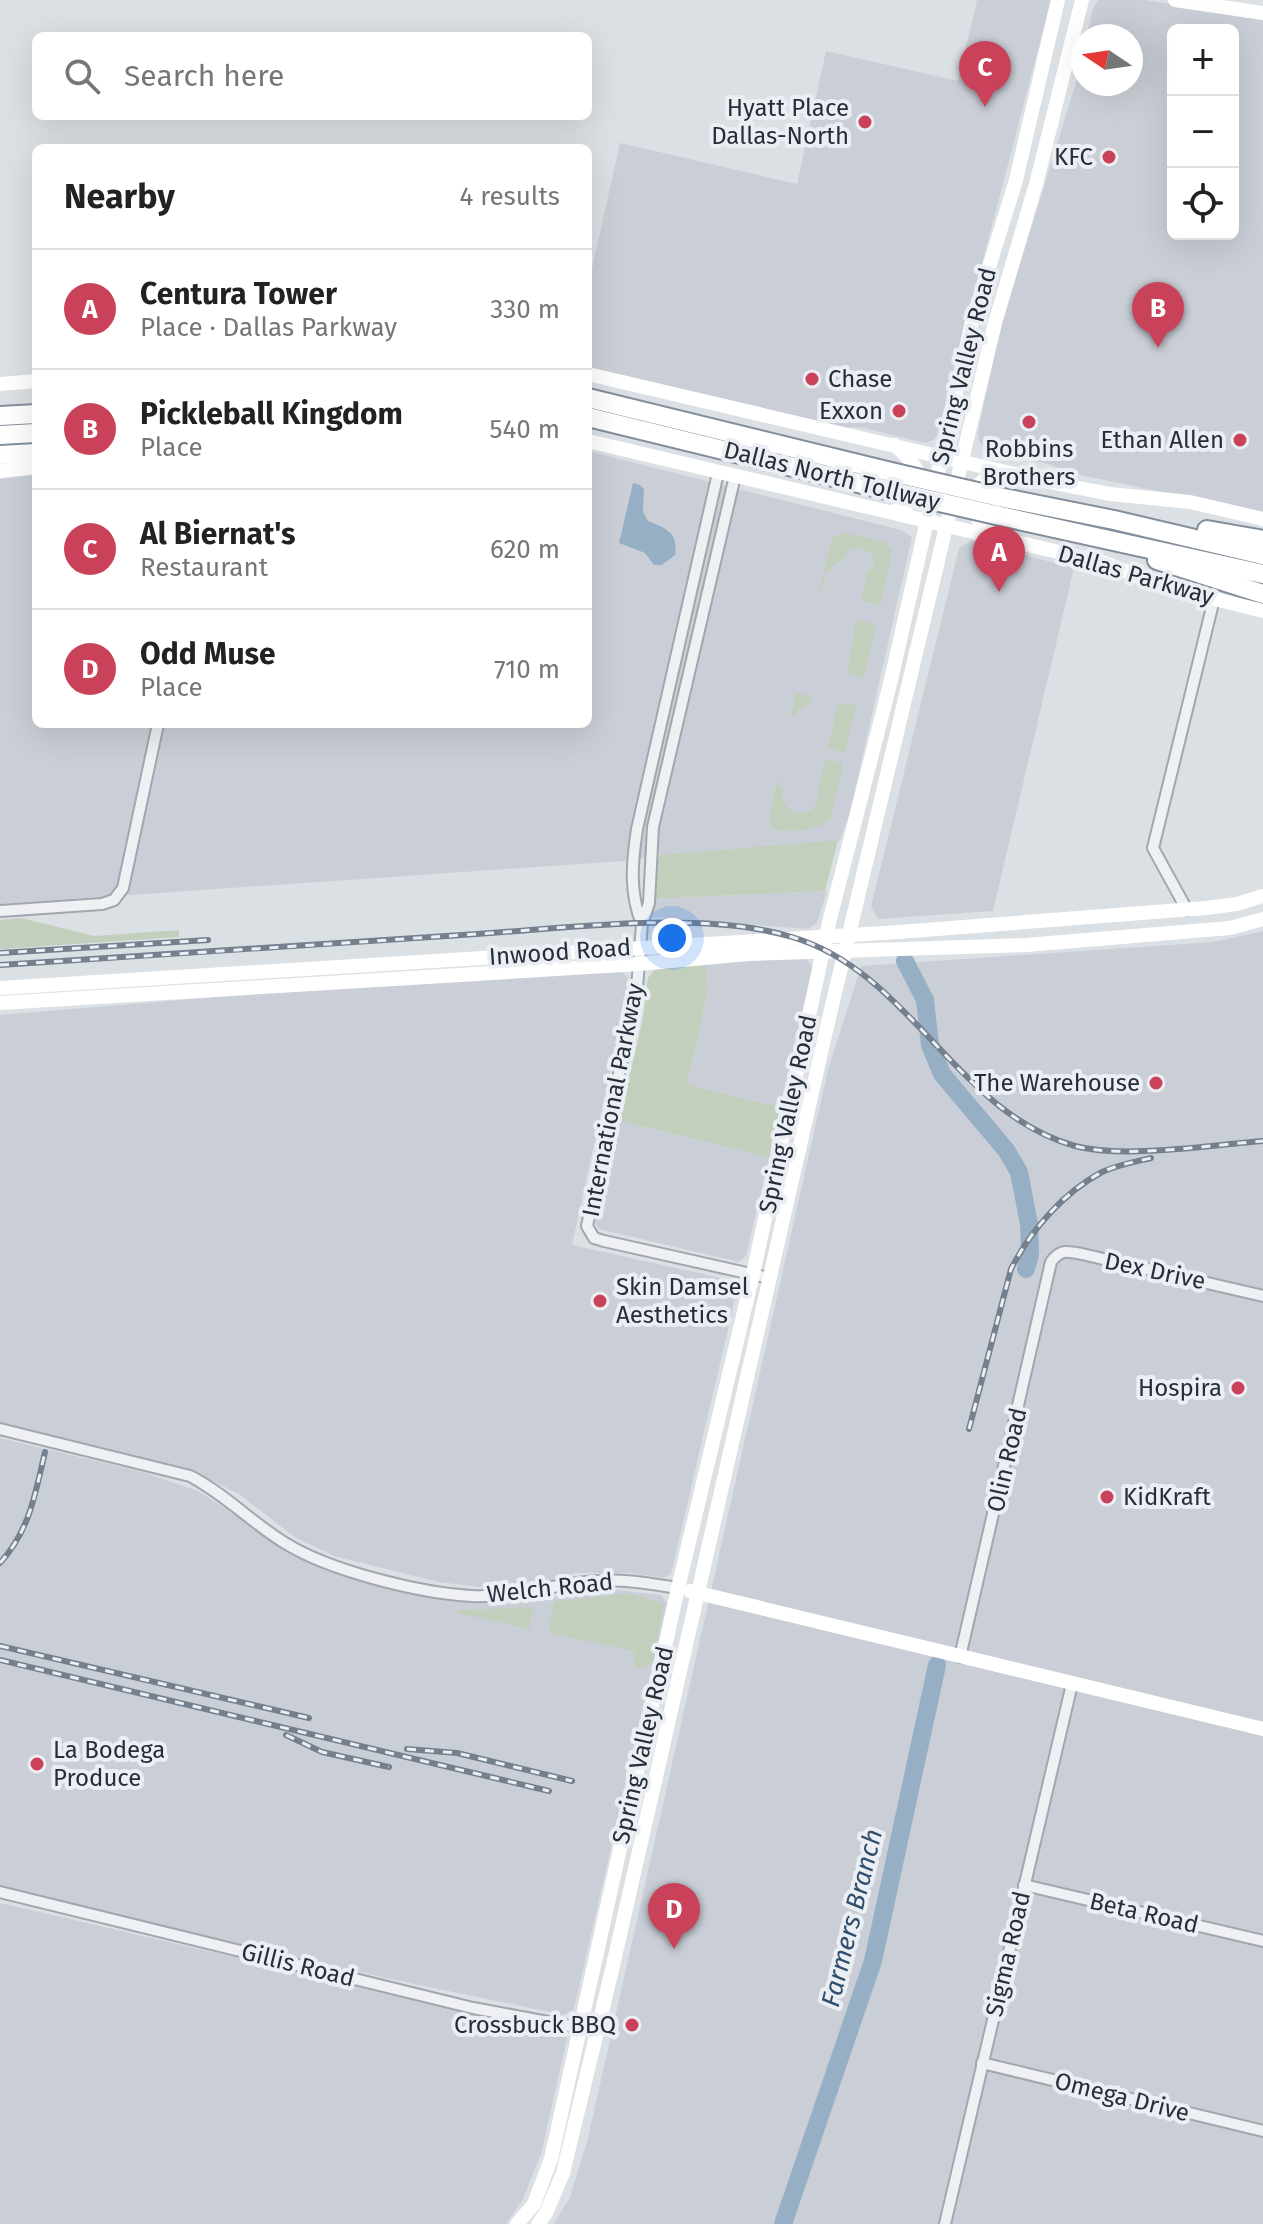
<!DOCTYPE html>
<html lang="en">
<head>
<meta charset="utf-8">
<style>
	:root { --surface:#fff; --page:#f6f6f6; --text:#222; --muted:#767676; --line:#e0e0e0; --accent:#ca415a }
	body { margin:0; font-family:"Fira Sans",sans-serif; background:var(--page); color:var(--text) }
	.controls { position:absolute; right:24px; top:24px; display:grid; overflow:hidden; border-radius:12px; box-shadow:0 8px 32px #0002 }
	.controls button { width:72px; height:72px; display:grid; place-items:center; padding:0; border:0; border-bottom:2px solid var(--line); background:var(--surface); color:var(--text); font:40px sans-serif }
	.compass { position:absolute; left:1071px; top:24px; width:72px; height:72px; border-radius:50%; background:var(--surface); box-shadow:0 8px 32px #0002; rotate:283deg }
	.you { position:absolute; left:672px; top:938px; width:28px; height:28px; margin:-20px; border:6px solid #fff; border-radius:50%; background:#1a73e8; box-shadow:0 0 0 12px #1a73e833 }
	.badge { display:grid; place-items:center; width:52px; height:52px; border-radius:50%; background:var(--accent); color:#fff; font-size:26px; font-weight:700 }
	.pin { position:absolute; translate:-50% -66px; filter:drop-shadow(0 2px 4px #0008) }
	.pin::after { content:''; position:absolute; top:42px; width:28px; height:24px; background:inherit; clip-path:polygon(0 0,100% 0,50% 100%) }
	.list { margin:0; padding:0; list-style:none }
	h2 { display:flex; justify-content:space-between; align-items:center; height:104px; margin:0; padding:0 32px; font-size:34px }
	h2 small { font-size:26px; font-weight:400; color:var(--muted) }
	.list li { display:grid; grid-template-columns:52px 1fr auto; gap:24px; align-items:center; box-sizing:border-box; height:120px; padding:0 32px; border-top:2px solid var(--line) }
	.list b { display:block; font-size:30px; white-space:nowrap }
	.list p { margin:0; font-size:26px; white-space:nowrap; color:var(--muted) }
	.list em { font-size:26px; font-style:normal; color:var(--muted) }
	.icon { flex:none; width:44px; height:44px; fill:none; stroke:currentColor; stroke-width:2; stroke-linecap:round; stroke-linejoin:round }
	.map { position:relative; flex:none; width:1263px; height:2224px; overflow:hidden }
	.search { position:absolute; background:var(--surface); box-shadow:0 8px 32px #0002; left:32px; top:32px; width:560px; height:88px; display:flex; align-items:center; gap:20px; box-sizing:border-box; padding:0 28px; border-radius:12px; color:var(--muted); font-size:30px }
	.panel { position:absolute; background:var(--surface); box-shadow:0 8px 32px #0002; left:32px; top:144px; width:560px; height:584px; border-radius:12px }
	.map>svg:first-child { display:block }
</style>
</head>
<body>
<div class="map">
<svg width="1263" height="2224" viewBox="0 0 1263 2224">
	<rect width="100%" height="100%" fill="#dbe0e5"/>
	<!-- built -->
	<g fill="#cacfd7" fill-rule="evenodd">
		<polygon points="977,0 1051,0 937,435 933,440 925,443 860,427 844,428 588,367 588,287 620,143 797,184 826,51 958,81"/>
		<path d="M1145,0L1263,18V513L1076,474L1048,464L989,450L979,442L978,431L1001,326L1075,86L1083,52V84H1131V36H1087L1093,8L1098,0ZM1173,30H1233V234H1173Z"/>
		<polygon points="588,451 901,530 912,537 850,812 840,841 661,855 624,861 0,904 0,479 36,475 36,724 588,724"/>
		<polygon points="971,541 1074,568 993,911 878,919 871,907 959,548"/>
		<polygon points="827,891 817,923 808,929 652,917 654,899"/>
		<polygon points="1263,931 1263,2224 554,2224 570,2197 588,2138 828,1070 861,966 1214,942"/>
		<polygon points="804,957 813,967 780,1107 687,1085 708,992 706,963"/>
		<polygon points="620,968 629,980 627,995 572,1245 739,1282 671,1574 664,1578 631,1573 575,1573 545,1582 479,1587 439,1582 334,1556 296,1538 239,1494 189,1469 0,1422 0,1015 423,980"/>
		<polygon points="619,1121 769,1157 746,1256 739,1262 599,1229 595,1223"/>
		<polygon points="0,1438 142,1472 198,1491 325,1570 366,1582 437,1599 484,1603 514,1603 609,1589 661,1595 667,1603 574,2009 564,2015 381,1977 0,1886"/>
		<polygon points="0,1903 564,2033 567,2039 541,2154 523,2199 506,2224 0,2224"/>
	</g>
	<!-- green -->
	<g fill="#c2cfbd">
		<polygon points="844,533 885,542 892,550 881,605 861,601 868,569 873,570 874,561 871,553 860,547 848,550 841,562 837,562 836,566 832,566 830,572 826,571 821,592 819,591 831,542 836,535"/>
		<polygon points="856,620 876,624 864,678 847,674"/>
		<path d="M796,693L812,696L810,706L804,705L803,710L797,709L796,715H792L777,781L780,782L779,787L783,789C781,801 786,810 798,813L812,810L819,798L817,797L825,759L843,763L831,817C822,831 785,835 771,827L769,819Z"/>
		<polygon points="838,702 856,706 845,752 828,748"/>
		<polygon points="838,840 825,891 654,899 656,860 661,855"/>
		<polygon points="21,918 94,936 179,930 179,937 0,949 0,920"/>
		<polygon points="706,963 708,992 687,1085 780,1107 769,1157 619,1121 643,1018 648,978 656,967"/>
		<polygon points="629,1593 664,1604 653,1661 645,1668 636,1668 633,1651 549,1633 554,1602"/>
		<polygon points="534,1607 529,1629 457,1613 460,1610"/>
	</g>
	<!-- water -->
	<path fill="#97afc5" d="M633,483L640,485L644,489L643,512L648,521C665,528 679,532 675,555L662,565H654L645,553L619,543Z"/>
	<g fill="none" stroke-linecap="round" stroke-linejoin="round">
		<!-- river -->
		<g stroke="#97afc5" stroke-width="18">
			<polyline points="905,961 925,1000 930,1045 942,1074 1006,1150 1019,1172 1029,1224 1030,1254 1026,1269"/>
			<polyline points="783,2224 873,1961 937,1665"/>
		</g>
		<!-- street casing -->
		<g stroke="#a1a7af" stroke-width="14">
			<g id="street">
				<polyline points="735,476 653,827 649,903 642,924 637,988 587,1226 594,1238 604,1241 769,1278"/>
				<polyline points="1187,910 1153,848 1214,599"/>
				<polyline points="0,911 102,904 114,900 123,888 158,724"/>
				<path d="M642,924C629,893 632,862 637,829L718,473"/>
				<path d="M0,1429L190,1476C225,1494 252,1523 285,1543C330,1571 419,1593 472,1596C515,1598 556,1583 599,1581C626,1579 652,1584 678,1588"/>
				<path d="M960,1657L1051,1262C1060,1249 1067,1251 1082,1254L1263,1296"/>
				<polyline points="1024,1885 1263,1941"/>
				<polyline points="0,1892 473,2008 597,2031"/>
				<polyline points="982,2063 1263,2131"/>
				<polyline points="945,2224 1072,1684"/>
			</g>
		</g>
		<!-- highway casing -->
		<g stroke="#838e9c" stroke-width="22">
			<g id="highway">
				<polyline points="588,398 891,472"/>
				<polyline points="0,416 36,414"/>
				<polyline points="588,417 887,490"/>
				<polyline points="0,435 36,433"/>
				<polyline points="0,455 36,453"/>
				<polyline points="999,497 1114,520 1263,555"/>
				<polyline points="996,515 1263,574"/>
				<polyline points="1207,530 1263,540"/>
				<polyline points="1157,560 1263,594"/>
			</g>
		</g>
		<!-- street -->
		<use href="#street" stroke="#eef0f4" stroke-width="10"/>
		<!-- secondary -->
		<g stroke="#fff" stroke-width="14">
			<polyline points="1175,0 1263,13"/>
			<polyline points="588,374 1044,481 1110,494 1190,502 1263,519"/>
			<polyline points="0,384 36,381"/>
			<polyline points="588,441 1105,563 1163,586 1263,611"/>
			<polyline points="0,471 36,467"/>
			<path d="M890,512C913,509 927,484 913,464C908,457 901,451 895,445"/>
			<path d="M992,533C962,516 970,473 1005,473"/>
			<polyline points="0,988 899,932 1206,908 1237,904 1263,896"/>
			<polyline points="0,1003 639,964 748,954 1026,945 1230,928 1263,919"/>
			<polyline points="690,1591 1263,1729"/>
			<polyline points="517,2224 534,2204 551,2159 678,1588 753,1274 829,923 891,680 972,322 1016,180 1058,0"/>
			<polyline points="538,2224 546,2213 563,2173 611,1974 829,1018 962,460 995,323 1036,184 1082,0"/>
		</g>
		<!-- highway -->
		<use href="#highway" stroke="#fff" stroke-width="18"/>
		<!-- rail casing -->
		<g stroke="#75808e" stroke-width="6">
			<g id="rail">
				<polyline points="0,953 208,940"/>
				<path d="M0,965C159,955 318,945 477,934C571,928 702,910 792,937C911,972 956,1113 1075,1146C1125,1159 1210,1145 1263,1141"/>
				<path d="M969,1429L1011,1269C1031,1230 1063,1193 1102,1172C1117,1165 1134,1162 1151,1158"/>
				<path d="M0,1563C30,1530 35,1494 45,1452"/>
				<polyline points="0,1646 309,1718"/>
				<polyline points="0,1660 549,1791"/>
				<polyline points="286,1735 322,1752 389,1767"/>
				<polyline points="407,1749 457,1753 572,1781"/>
			</g>
		</g>
		<!-- rail -->
		<use href="#rail" stroke="#ebeff3" stroke-width="3" stroke-dasharray="9" stroke-linecap="butt"/>
		<!-- highway-bridge casing -->
		<g stroke="#838e9c" stroke-width="22" stroke-linecap="butt">
			<g id="highway-bridge">
				<polyline points="891,472 999,497"/>
				<polyline points="887,490 996,515"/>
			</g>
		</g>
		<!-- highway-bridge -->
		<use href="#highway-bridge" stroke="#fff" stroke-width="18"/>
	</g>
	<!-- markers -->
	<g fill="#ca415a" stroke="#ebeff3" stroke-width="3">
		<circle cx="865" cy="122" r="8"/>
		<circle cx="1109" cy="157" r="8"/>
		<circle cx="812" cy="379" r="8"/>
		<circle cx="899" cy="411" r="8"/>
		<circle cx="1029" cy="422" r="8"/>
		<circle cx="1240" cy="440" r="8"/>
		<circle cx="1156" cy="1083" r="8"/>
		<circle cx="600" cy="1301" r="8"/>
		<circle cx="1238" cy="1388" r="8"/>
		<circle cx="1107" cy="1497" r="8"/>
		<circle cx="37" cy="1764" r="8"/>
		<circle cx="632" cy="2025" r="8"/>
	</g>
	<g text-anchor="middle" dominant-baseline="central" stroke-width="8" stroke-linejoin="round" paint-order="stroke">
		<!-- poi labels -->
		<g font-size="24" fill="#262e3b" stroke="#ebeff3" text-anchor="end">
			<text x="849" y="108">Hyatt Place<tspan x="849" dy="28">Dallas-North</tspan></text>
			<text x="1093" y="157">KFC</text>
			<text x="828" y="379" text-anchor="start">Chase</text>
			<text x="883" y="411">Exxon</text>
			<text x="1224" y="440">Ethan Allen</text>
			<text x="1029" y="449" text-anchor="middle">Robbins<tspan x="1029" dy="28">Brothers</tspan></text>
			<text x="1140" y="1083">The Warehouse</text>
			<text x="616" y="1287" text-anchor="start">Skin Damsel<tspan x="616" dy="28">Aesthetics</tspan></text>
			<text x="1222" y="1388">Hospira</text>
			<text x="1123" y="1497" text-anchor="start">KidKraft</text>
			<text x="53" y="1750" text-anchor="start">La Bodega<tspan x="53" dy="28">Produce</tspan></text>
			<text x="616" y="2025">Crossbuck BBQ</text>
		</g>
		<!-- street labels -->
		<g font-size="24" fill="#262e3b" stroke="#ebeff3">
			<text transform="translate(964 366) rotate(-76)">Spring Valley Road</text>
			<text transform="translate(832 476) rotate(14)">Dallas North Tollway</text>
			<text transform="translate(1136 575) rotate(16)">Dallas Parkway</text>
			<text transform="translate(560 952) rotate(-4)">Inwood Road</text>
			<text transform="translate(613 1100) rotate(-79)">International Parkway</text>
			<text transform="translate(788 1114) rotate(-78)">Spring Valley Road</text>
			<text transform="translate(1155 1271) rotate(12)">Dex Drive</text>
			<text transform="translate(1007 1460) rotate(-77)">Olin Road</text>
			<text transform="translate(550 1588) rotate(-6)">Welch Road</text>
			<text transform="translate(643 1745) rotate(-77)">Spring Valley Road</text>
			<text transform="translate(1144 1913) rotate(13)">Beta Road</text>
			<text transform="translate(1008 1954) rotate(-77)">Sigma Road</text>
			<text transform="translate(298 1965) rotate(14)">Gillis Road</text>
			<text transform="translate(1122 2097) rotate(14)">Omega Drive</text>
		</g>
		<!-- water labels -->
		<g font-size="26" font-style="italic" fill="#314e6d" stroke="#ebeff3">
			<text transform="translate(852 1918) rotate(-76)">Farmers Branch</text>
		</g>
	</g>
</svg>
<div class="controls">
<button>+</button>
<button>−</button>
<button><svg class="icon" aria-label="locate" viewBox="0 0 24 24"><circle cx="12" cy="12" r="6"/><path d="M12 2v4M12 18v4M2 12h4M18 12h4"/></svg></button>
</div>
<svg class="compass" viewBox="-18 -18 36 36"><path d="M0-13l5 13h-10z" fill="#e53935"/><path d="M0 13l5-13h-10z" fill="#767676"/></svg>
<div class="you"></div>
<div class="pin badge" style="left:999px;top:592px">A</div>
<div class="pin badge" style="left:1158px;top:348px">B</div>
<div class="pin badge" style="left:985px;top:107px">C</div>
<div class="pin badge" style="left:674px;top:1949px">D</div>
<div class="search"><svg class="icon" aria-label="search" viewBox="0 0 24 24"><circle cx="10" cy="10" r="6"/><path d="M15 15l6 6"/></svg>Search here</div>
<section class="panel">
<h2>Nearby<small>4 results</small></h2>
<ul class="list">
<li><span class="badge">A</span><div><b>Centura Tower</b><p>Place · Dallas Parkway</p></div><em>330 m</em></li>
<li><span class="badge">B</span><div><b>Pickleball Kingdom</b><p>Place</p></div><em>540 m</em></li>
<li><span class="badge">C</span><div><b>Al Biernat's</b><p>Restaurant</p></div><em>620 m</em></li>
<li><span class="badge">D</span><div><b>Odd Muse</b><p>Place</p></div><em>710 m</em></li>
</ul>
</section>
</div>
</body>
</html>
